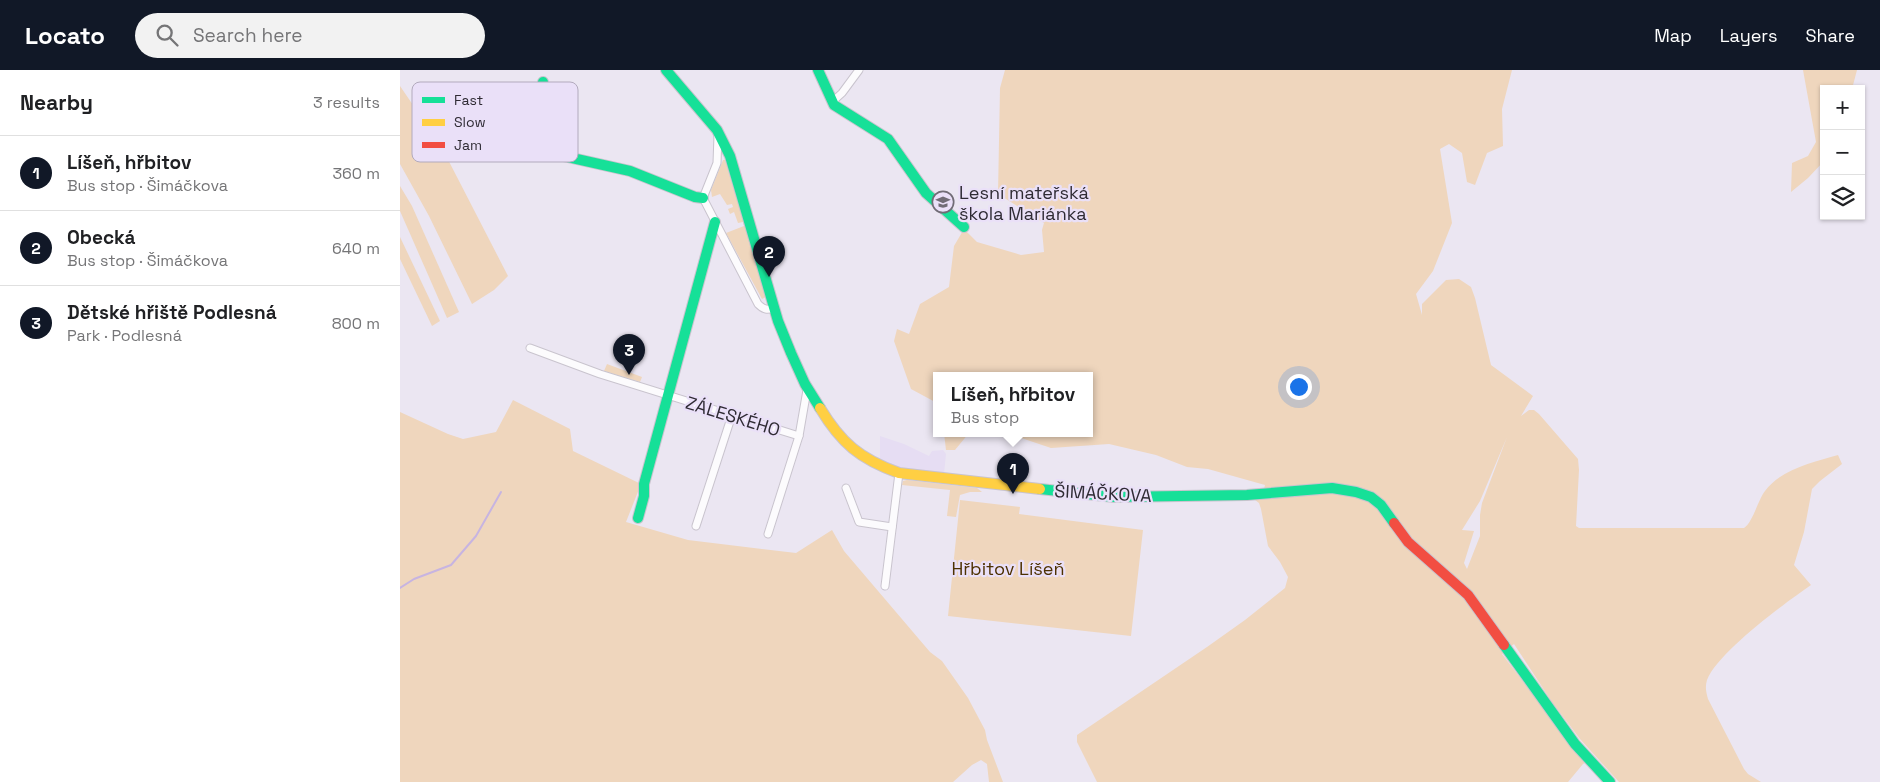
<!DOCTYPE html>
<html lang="en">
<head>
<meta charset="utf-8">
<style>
	:root { --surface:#fff; --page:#f2f2f2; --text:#202124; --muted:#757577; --line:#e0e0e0; --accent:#111827 }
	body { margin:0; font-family:"Space Grotesk",sans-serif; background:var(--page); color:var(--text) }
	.controls { position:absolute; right:15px; top:15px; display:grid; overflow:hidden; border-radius:0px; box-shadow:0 1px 4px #0004 }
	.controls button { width:45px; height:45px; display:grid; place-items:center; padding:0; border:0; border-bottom:1px solid var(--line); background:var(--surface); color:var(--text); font:25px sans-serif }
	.you { position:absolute; left:898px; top:316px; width:18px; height:18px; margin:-12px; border:4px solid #fff; border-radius:50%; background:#1a73e8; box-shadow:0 0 0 8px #1a73e833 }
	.badge { display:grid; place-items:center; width:32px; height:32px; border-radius:50%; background:var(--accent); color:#fff; font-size:16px; font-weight:700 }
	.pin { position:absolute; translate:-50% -41px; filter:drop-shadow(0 1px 2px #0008) }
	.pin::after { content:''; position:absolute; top:26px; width:18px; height:15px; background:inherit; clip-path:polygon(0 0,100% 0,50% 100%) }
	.popup { position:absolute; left:533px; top:302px; width:160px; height:65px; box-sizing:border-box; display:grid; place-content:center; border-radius:0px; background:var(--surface); filter:drop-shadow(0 1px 4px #0005); font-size:16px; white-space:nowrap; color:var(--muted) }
	.popup b { font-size:19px; color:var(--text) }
	.popup::after { content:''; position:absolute; left:50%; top:100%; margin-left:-10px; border:10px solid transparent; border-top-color:var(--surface) }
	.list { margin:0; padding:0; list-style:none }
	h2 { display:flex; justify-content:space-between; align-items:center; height:65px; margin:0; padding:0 20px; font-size:21px }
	h2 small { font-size:16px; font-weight:400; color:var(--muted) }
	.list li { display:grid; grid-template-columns:32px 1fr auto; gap:15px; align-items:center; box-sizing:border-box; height:75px; padding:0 20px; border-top:1px solid var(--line) }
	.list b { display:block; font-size:19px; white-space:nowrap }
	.list p { margin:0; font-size:16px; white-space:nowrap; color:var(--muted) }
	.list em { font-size:16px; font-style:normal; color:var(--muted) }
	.icon { flex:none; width:28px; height:28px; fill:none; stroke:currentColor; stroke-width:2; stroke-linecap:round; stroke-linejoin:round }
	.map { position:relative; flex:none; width:1480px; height:712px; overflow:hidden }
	header { display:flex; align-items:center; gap:30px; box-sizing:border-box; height:70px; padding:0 25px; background:var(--accent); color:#fff }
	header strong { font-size:24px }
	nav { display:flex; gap:28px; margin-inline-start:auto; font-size:18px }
	.search { width:350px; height:45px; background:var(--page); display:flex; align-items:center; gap:12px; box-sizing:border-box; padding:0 18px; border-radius:28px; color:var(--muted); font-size:19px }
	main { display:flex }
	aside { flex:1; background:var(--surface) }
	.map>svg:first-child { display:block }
</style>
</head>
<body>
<header>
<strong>Locato</strong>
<div class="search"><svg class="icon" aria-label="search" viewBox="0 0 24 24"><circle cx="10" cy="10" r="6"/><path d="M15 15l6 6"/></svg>Search here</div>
<nav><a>Map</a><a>Layers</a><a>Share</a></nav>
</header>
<main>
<aside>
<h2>Nearby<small>3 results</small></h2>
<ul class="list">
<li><span class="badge">1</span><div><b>Líšeň, hřbitov</b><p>Bus stop · Šimáčkova</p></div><em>360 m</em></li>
<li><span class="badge">2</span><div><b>Obecká</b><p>Bus stop · Šimáčkova</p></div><em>640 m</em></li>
<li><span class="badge">3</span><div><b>Dětské hřiště Podlesná</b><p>Park · Podlesná</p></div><em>800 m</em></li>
</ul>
</aside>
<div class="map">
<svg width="1480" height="712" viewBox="0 0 1480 712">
	<rect width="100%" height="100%" fill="#ebe6f2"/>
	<!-- built -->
	<polygon fill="#e6ddf3" points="480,366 504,374 529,386 532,381 543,380 546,384 544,404 498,397 480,390"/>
	<!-- green -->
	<g fill="#efd6bd" fill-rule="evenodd">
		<path d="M605,0H1112L1102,39L1103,76L1087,83L1075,115L1067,112L1062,83L1049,74L1040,79L1052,153L1033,201L1016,224L1022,245V234L1046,210L1059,209L1071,217L1075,228L1091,295L1133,326L1121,346L1129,340H1134L1139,344L1178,389L1179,400L1176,456L1179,458H1344C1353,452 1358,430 1365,421C1381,399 1414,392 1438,385L1442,394L1420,411L1412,419L1404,462L1394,495L1411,515C1385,533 1318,582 1307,610C1305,617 1306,622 1308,629L1344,699L1348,704L1361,712H1219L1180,669L1152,632L1114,574L1102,584L1185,693L1183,694L1168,712H697L677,672V665L807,577L845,550L885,518L888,507L880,492L868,476L861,439L859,433L855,430V428H866L864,419L865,415L808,399L787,397L756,385L709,374L651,378L606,363H689V305H537V333L511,319L494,271L497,259L509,264L520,234L549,217L554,176L564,159L577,172L621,185L644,182L642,160L644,153L598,124L600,18ZM1107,367L1082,433L1080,445V466L1067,499L1064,493L1074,461L1062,460L1080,431Z"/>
		<polygon points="1403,0 1457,0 1452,19 1424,19 1424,91 1408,108 1391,122 1392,93 1408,86 1416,72"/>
		<polygon points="0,16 41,76 108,206 94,220 72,234 29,146 0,94"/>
		<polygon points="323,90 325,90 366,227 362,229 326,163 344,156 343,152 338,153 334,142 330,144 328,139 333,137 332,134 327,135 320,124 312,127 311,120"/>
		<polygon points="0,116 12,136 59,242 47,248 0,141"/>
		<polygon points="0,167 40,251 32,256 0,189"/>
		<polygon points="207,294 242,307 240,312 204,301"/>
		<polygon points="113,330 170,359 173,381 241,414 226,452 288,470 396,483 432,460 444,481 530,582 542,591 568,628 585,660 587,670 603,712 589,712 587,694 581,690 572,695 553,712 0,712 0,342 48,364 63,369 96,362"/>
		<polygon points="544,363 569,363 555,380 546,380"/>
		<polygon points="507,410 577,418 582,422 570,422 560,425 556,447 547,446 550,420 502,415 503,411"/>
		<polygon points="560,430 620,437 619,444 743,460 731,566 548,546"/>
	</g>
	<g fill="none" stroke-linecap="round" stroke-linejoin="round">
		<!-- stream -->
		<polyline stroke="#c7b4e1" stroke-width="2" points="0,518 14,509 51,495 76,466 101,422"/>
		<!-- street casing -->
		<g stroke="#c9c4ce" stroke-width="9">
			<g id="street">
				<polyline points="432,32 442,23 459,0"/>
				<path d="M318,65L317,93L303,128L358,234C364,240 367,240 375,238"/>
				<polyline points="130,278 200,304 399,366"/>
				<polyline points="446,418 459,452 492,457"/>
				<polyline points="296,456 332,345"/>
				<polyline points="368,464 399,366 407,320"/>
				<polyline points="485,516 499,403"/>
			</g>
		</g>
		<!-- fast casing -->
		<g stroke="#c9c4ce" stroke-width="12">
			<g id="fast">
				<polyline points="266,0 317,60 330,86 378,251 391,283 405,314 420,338"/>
				<polyline points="418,0 434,35 488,69 526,123 564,157"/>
				<polyline points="143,12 139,42 141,81 230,101 295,127 303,128"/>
				<polyline points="640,419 714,427 847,425 932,418 956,422 971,427 981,435 994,453"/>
				<polyline points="238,448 244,426 244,414 315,152"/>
				<polyline points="1104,575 1175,674 1210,712"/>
			</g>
		</g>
		<!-- slow casing -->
		<g stroke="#c9c4ce" stroke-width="12">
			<path id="slow" d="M420,338C441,373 460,389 499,403L640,419"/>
		</g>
		<!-- jam casing -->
		<g stroke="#c9c4ce" stroke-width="12">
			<polyline id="jam" points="994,453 1008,472 1068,525 1104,575"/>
		</g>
		<!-- street -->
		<use href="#street" stroke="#fcfbfd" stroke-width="7"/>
		<!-- fast -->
		<use href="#fast" stroke="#16e098" stroke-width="10"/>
		<!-- slow -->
		<use href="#slow" stroke="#ffcf43" stroke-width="10"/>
		<!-- jam -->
		<use href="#jam" stroke="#f24e42" stroke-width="10"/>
	</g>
	<!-- icons -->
	<defs>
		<g id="school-ring" transform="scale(1.125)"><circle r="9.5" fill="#eae0f8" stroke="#716c76" stroke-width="1.5"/><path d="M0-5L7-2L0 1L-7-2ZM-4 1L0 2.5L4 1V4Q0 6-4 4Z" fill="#716c76"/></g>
	</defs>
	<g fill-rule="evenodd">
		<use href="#school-ring" x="543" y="132"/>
	</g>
	<g text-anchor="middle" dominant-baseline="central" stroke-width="4.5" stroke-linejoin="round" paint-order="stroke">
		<!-- poi labels -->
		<g font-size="18" fill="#2f2b34" stroke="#eae0f8" text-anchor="start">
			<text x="559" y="122">Lesní mateřská<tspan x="559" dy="21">škola Mariánka</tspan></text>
		</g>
		<!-- street labels -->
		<g font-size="18" fill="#2f2b34" stroke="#eae0f8">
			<text transform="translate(333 346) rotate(17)">ZÁLESKÉHO</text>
			<text transform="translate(703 423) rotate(3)">ŠIMÁČKOVA</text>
		</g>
		<!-- park labels -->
		<g font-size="18" fill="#4d3101" stroke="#eae0f8">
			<text x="608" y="498">Hřbitov Líšeň</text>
		</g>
	</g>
	<!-- legend -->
	<rect x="12" y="12" width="166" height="80" rx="8" fill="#eae0f8" stroke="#b2aabd" stroke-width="1"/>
	<rect x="22" y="27" width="23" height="6" fill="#16e098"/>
	<rect x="22" y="49" width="23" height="7" fill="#ffcf43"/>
	<rect x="22" y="72" width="23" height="6" fill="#f24e42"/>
	<g font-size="14" fill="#2f2b34">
		<text x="54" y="35">Fast</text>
		<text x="54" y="57">Slow</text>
		<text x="54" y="80">Jam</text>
	</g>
</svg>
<div class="controls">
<button>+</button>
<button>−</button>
<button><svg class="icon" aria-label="layers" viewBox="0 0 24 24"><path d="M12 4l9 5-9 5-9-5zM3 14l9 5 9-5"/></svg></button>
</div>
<div class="you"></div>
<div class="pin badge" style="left:613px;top:424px">1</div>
<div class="popup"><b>Líšeň, hřbitov</b>Bus stop</div>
<div class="pin badge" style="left:369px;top:207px">2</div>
<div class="pin badge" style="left:229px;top:305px">3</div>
</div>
</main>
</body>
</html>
